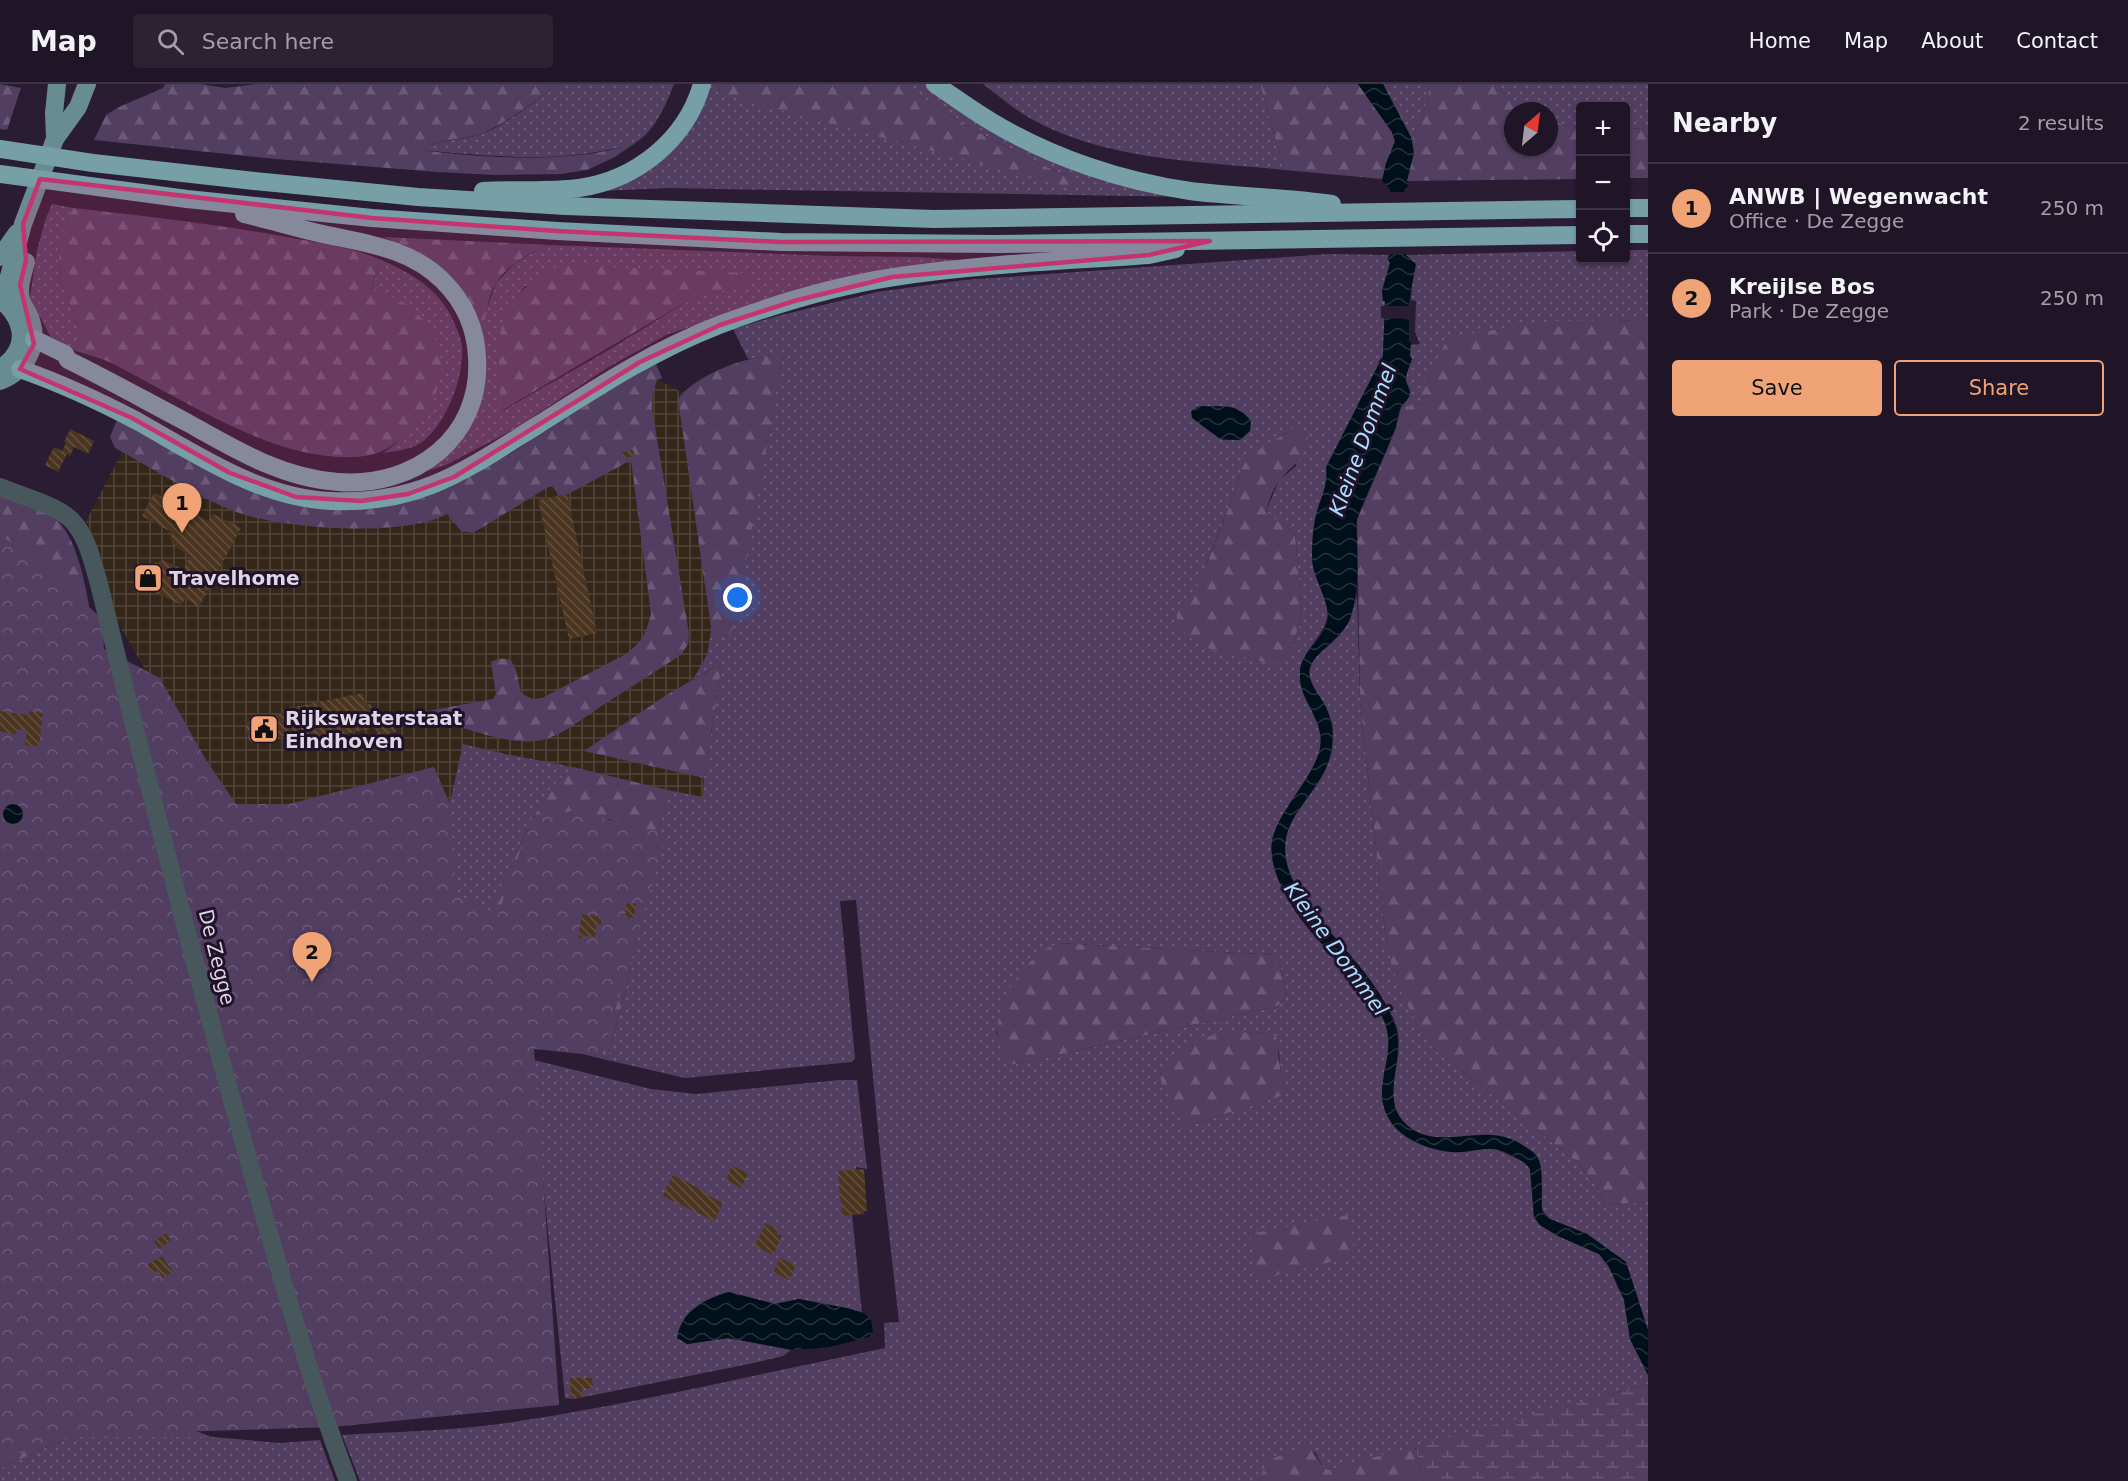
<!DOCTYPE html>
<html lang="en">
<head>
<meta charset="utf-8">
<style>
	:root { --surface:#201526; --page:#2d2232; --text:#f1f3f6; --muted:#a29fa7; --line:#3d3443; --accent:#efa377 }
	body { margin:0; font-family:"DejaVu Sans",sans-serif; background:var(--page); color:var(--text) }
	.controls { position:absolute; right:18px; top:18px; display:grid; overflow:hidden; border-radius:6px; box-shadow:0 2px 4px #0004 }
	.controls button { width:54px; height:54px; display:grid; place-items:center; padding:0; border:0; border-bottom:2px solid var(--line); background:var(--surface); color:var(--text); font:30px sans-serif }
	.compass { position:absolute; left:1504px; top:18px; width:54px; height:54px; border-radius:50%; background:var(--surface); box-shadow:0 2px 4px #0004; rotate:28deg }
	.you { position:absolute; left:738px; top:514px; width:21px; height:21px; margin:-15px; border:4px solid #fff; border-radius:50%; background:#1a73e8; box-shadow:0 0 0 9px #1a73e833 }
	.badge { display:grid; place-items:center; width:39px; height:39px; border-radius:50%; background:var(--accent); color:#111; font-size:20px; font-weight:700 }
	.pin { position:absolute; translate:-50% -50px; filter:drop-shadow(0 2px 3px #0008) }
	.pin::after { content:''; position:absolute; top:32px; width:21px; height:18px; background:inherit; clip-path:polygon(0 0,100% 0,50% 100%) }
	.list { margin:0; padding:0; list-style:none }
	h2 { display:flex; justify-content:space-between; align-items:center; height:78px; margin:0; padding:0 24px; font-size:26px }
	h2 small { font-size:20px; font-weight:400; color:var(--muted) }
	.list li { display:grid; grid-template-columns:39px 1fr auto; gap:18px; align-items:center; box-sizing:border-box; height:90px; padding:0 24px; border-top:2px solid var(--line) }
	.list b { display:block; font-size:22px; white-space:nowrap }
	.list p { margin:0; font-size:20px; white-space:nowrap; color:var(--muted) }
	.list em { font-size:20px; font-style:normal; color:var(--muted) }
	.actions { display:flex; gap:12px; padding:18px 24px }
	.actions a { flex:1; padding:14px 0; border:2px solid var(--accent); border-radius:6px; text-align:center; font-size:21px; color:var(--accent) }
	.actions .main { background:var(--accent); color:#111 }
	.icon { flex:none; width:33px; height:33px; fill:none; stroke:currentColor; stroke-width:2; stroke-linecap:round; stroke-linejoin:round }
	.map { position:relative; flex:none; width:1648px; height:1397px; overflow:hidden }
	header { display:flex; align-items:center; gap:36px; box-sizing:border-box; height:84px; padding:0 30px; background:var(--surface); border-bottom:2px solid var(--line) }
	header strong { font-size:28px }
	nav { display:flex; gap:33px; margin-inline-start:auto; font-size:21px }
	.search { width:420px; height:54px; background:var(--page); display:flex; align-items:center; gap:15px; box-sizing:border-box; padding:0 21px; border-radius:6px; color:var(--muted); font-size:22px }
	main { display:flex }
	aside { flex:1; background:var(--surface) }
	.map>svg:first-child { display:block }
</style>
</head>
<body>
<header>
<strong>Map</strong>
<div class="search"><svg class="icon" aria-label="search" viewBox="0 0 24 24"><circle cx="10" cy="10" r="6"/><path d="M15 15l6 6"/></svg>Search here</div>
<nav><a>Home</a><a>Map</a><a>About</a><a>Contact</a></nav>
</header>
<main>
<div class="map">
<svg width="1648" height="1397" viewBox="0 0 1648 1397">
	<defs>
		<pattern id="industrial-grid" width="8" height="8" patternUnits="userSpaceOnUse" patternTransform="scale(1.5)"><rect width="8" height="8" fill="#342719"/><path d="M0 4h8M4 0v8" fill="none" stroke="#51453a"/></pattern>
		<pattern id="grass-dots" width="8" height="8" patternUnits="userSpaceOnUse" patternTransform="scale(1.5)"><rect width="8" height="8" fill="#523e61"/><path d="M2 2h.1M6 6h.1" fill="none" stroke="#6a5978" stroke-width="1.8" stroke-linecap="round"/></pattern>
		<pattern id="forest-firs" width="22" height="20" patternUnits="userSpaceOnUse" patternTransform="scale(1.5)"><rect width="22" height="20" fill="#523e61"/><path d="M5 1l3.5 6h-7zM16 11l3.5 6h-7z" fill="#6a5978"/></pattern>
		<pattern id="wetland-marsh" width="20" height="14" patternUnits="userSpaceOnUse" patternTransform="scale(1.5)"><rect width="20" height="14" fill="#523e61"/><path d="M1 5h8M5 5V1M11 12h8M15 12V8" fill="none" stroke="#6a5978"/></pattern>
		<pattern id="park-crowns" width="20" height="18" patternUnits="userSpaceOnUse" patternTransform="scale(1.5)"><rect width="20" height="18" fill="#523e61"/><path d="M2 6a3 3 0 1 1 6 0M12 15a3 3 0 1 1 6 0" fill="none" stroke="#6a5978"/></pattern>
		<pattern id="water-waves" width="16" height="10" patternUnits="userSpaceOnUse" patternTransform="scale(1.5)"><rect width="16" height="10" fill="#00101a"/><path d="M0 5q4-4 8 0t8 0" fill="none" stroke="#25323b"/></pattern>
		<pattern id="building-back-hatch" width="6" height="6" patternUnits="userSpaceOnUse" patternTransform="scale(1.5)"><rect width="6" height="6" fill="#4c3520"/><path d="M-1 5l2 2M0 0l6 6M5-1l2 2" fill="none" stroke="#655140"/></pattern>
	</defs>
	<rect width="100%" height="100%" fill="#2a1c33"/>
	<!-- industrial -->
	<polygon fill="url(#industrial-grid)" points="652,292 690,313 724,495 720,728 233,735 118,539 96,460 86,437 122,368 230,407 438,416"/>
	<!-- grass -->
	<g fill="url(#grass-dots)" fill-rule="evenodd">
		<path d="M561,0H674C666,20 656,45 638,57C629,63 617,64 607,66C546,79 482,71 420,66C439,55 459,57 478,51C508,41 534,16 561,0Z"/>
		<polygon points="705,0 721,0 718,8 1078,97 1029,75 963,40 902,0 925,0 984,38 1192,113 667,104 603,107 630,97"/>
		<path d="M983,0H1260L1284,86C1199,77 1104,77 1028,33C1012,24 998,11 983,0Z"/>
		<polygon points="1383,0 1430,0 1427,17 1412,56"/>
		<path d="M1498,0H1648V44L1626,45V22H1580V44L1572,43L1549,36V27C1543,27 1534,28 1528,27C1517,24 1502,10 1498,0Z"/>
		<polygon points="52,120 73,124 58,160 60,196 81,247 76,267 50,252 30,213 37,166 46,134"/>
		<path d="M551,161L832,172L917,173L974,177L752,222L666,251L607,284L513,346L446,381L414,391L457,359L487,225L496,199L515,179L539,165ZM747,200L691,215L607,267L502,327L500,252L508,227L525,202Z"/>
		<path d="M1626,166H1648V236L1599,237L1421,319L1401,323C1415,307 1406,310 1406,295C1406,289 1410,281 1412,275L1410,272V261L1420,260L1415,248L1416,217L1411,216C1412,200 1416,185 1406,171L1580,167V176H1626Z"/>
		<path d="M1329,170L1390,171L1388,175L1390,179L1382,207L1385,217L1383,272L1358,320L1317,429L1328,529C1326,552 1299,569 1300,589C1302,620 1331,643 1317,675C1303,707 1270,736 1272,773C1273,784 1278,794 1283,803C1300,838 1329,867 1354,897C1364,908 1375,919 1382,933C1389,946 1391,961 1387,976C1386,982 1383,989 1384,994C1387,1013 1397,1032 1403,1050L1475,1065L1494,1064L1526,1079L1530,1085L1534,1133L1540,1141L1558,1152L1599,1170L1609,1183L1624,1216L1630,1255L1648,1291V1300L1329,1386L1323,1383L1315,1368L1260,1394L1259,1397H360L342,1351C401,1347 460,1347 519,1337C642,1318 763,1289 885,1264L884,1239L899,1238L882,1087L856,816L840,817L855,974L852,978L685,994L607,976L625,909L646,804L668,706L703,713L704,694L721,585L719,581L693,595L707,571L710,554L728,551L783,271L748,275L733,245L777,232L877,208L964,196ZM1199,322L1214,323L1240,356H1223L1202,341ZM1296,344V382L1279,396L1266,427C1274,437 1286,440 1295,450L1302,531L1292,565L1265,579L1243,572L1206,481L1235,407L1243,381L1284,350ZM1058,859L1275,871L1278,872L1287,911L1279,921L1269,924L1011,981L996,948L998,943ZM1261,948L1270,950L1279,968L1283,1011L1187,1042L1183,1041L1160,991C1177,954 1225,950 1261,948Z"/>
		<path d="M381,176C407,187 434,202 449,228C454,238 461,252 462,263C464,293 447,339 422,358C411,366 396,367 383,369L395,360L431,321L441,283L371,207Z"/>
		<path d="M1357,511L1360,616L1385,847C1393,891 1407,928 1433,964L1577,1078L1597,1103L1606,1120L1648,1118V1246L1626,1178L1587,1150L1550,1135C1529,1120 1552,1084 1533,1068C1500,1042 1442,1066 1410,1044C1375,1019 1408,975 1396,941C1375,884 1316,848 1291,794C1265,736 1323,716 1332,666C1333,658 1334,647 1332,639C1329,623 1306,600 1310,585C1313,571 1327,565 1336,555C1349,543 1352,527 1357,511Z"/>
		<polygon points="463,660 505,670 573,683 550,705 527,746 487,834 461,820 438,795 446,737"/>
		<polygon points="534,976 651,1005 696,1010 839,996 857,996 867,1085 856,1083 859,1129 852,1130 862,1229 799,1215 775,1220 728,1208 687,1260 728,1254 791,1266 783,1272 749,1280 574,1315 565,1314 540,1068"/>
		<polygon points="202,1352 280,1359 320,1356 335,1397 0,1397 0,1384 66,1355 74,1353"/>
	</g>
	<!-- forest -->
	<g fill="url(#forest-firs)">
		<polygon points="0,0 21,4 7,46 0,45"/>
		<path d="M165,0H201L225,4L256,0H561C534,16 509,39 480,50C461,57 439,54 421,66C482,74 580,81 637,58L613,74L587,86L561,90L494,91L437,88L276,75L94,56L106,31L119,23L163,4Z"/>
		<polygon points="721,0 902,0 963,40 1029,75 1078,97 1083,104 1055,100 743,16 718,8"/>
		<polygon points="1260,0 1358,0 1392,48 1395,58 1382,95 1284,86"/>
		<path d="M1430,0H1498C1503,12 1516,21 1528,27H1513V63H1549V36L1572,43L1580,44V95L1406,97L1413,69L1412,56L1427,17Z"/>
		<polygon points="1648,44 1648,94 1626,94 1626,45"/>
		<path d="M73,124C144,132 216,140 287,153C319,159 352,163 381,176L371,206C406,212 435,239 441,274C444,292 432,325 420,338C416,342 411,346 406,350C389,365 378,372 354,373C281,376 210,331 147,298C134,291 120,283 107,277C97,273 86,270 76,267L81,247L60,196L58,159Z"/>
		<path d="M383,153L551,161C531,167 508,180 496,199C487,214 485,237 482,255L404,162Z"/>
		<path d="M561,181L746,189L749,196L747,200L691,215L501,327C501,305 497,274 500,252C504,219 531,193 561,181Z"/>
		<polygon points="1648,236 1648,1118 1606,1120 1597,1103 1577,1078 1433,964 1421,948 1399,904 1391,879 1385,847 1360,616 1357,436 1396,344 1401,323 1421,319 1420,305 1449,253 1550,237"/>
		<path d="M783,270L734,543L728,551L710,554L711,543L678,315C690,297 729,279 751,275C761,273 773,272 783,270Z"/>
		<path d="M656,280L662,294L657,296L653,309L652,324L689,550L688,560L681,571C655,588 629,604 603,621C583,634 559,655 535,657C503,660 475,645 444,640C422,637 397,643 376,647L373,637L493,615L496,610L491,578C517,565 516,590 521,609L532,615L542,614L626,570C643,556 645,552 651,530L631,376L561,414L552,402H550L473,449L461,447L447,430C405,453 295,445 249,432C207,420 161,389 122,368L115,364L110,353L118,333L309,420L454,399L510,370L605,309Z"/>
		<path d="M1296,343L1308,353C1303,380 1295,377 1280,396C1273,404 1269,417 1266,427C1274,437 1286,440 1295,450L1302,531L1292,565L1285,580L1265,579L1243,572L1214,567L1196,558L1177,543V527L1197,502L1206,482L1235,407L1243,381L1257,367Z"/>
		<path d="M0,412C16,417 34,421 49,430C75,445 84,494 89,522V528L0,589Z"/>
		<polygon points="719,581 721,585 704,694 584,667 668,610"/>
		<polygon points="573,683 668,706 646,804 625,909 607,976 579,969 621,740 609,735 594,801 456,900 527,746 550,705"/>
		<path d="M1058,859L1275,871L1278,872L1287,911L1279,921L1269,924L1011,981C1003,976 1003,969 1001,961C1000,957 997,951 997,947C999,913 1025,872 1058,859Z"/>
		<path d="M1261,948L1270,950L1276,953L1284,1011L1187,1042L1183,1041L1165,1005L1162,1002L1160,991C1180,947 1219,950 1261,948Z"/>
		<polygon points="1348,1131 1355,1172 1256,1196 1250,1150"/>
		<polygon points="182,1342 212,1353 74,1353 66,1355 0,1384 0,1370 35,1354"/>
		<polygon points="1304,1362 1310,1363 1323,1383 1329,1386 1415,1362 1424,1397 1259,1397 1267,1377"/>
	</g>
	<!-- wetland -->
	<polygon fill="url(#wetland-marsh)" points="1648,1300 1648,1397 1424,1397 1415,1362"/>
	<!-- park -->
	<polygon fill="url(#park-crowns)" points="0,452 30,468 102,535 104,565 160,594 206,676 236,720 289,720 434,683 450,720 456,809 498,831 531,735 571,727 667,750 602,972 534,965 559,1321 333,1343 79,1351 0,1375"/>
	<!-- water -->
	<g fill="url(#water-waves)">
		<path d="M1358,0H1383L1411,53L1414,69L1407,97L1410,100L1404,106L1406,171L1416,180L1409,217V258H1411L1410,272L1412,275C1410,281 1406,289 1406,295C1406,301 1411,305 1410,310C1409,316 1404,318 1401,323C1397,331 1397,340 1394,348C1386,368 1377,387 1369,406C1365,416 1359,426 1357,436C1356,442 1357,450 1357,457C1357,483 1359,510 1350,535C1342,555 1310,570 1309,588C1309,600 1319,610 1325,621C1332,635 1334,651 1331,667C1323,711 1275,731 1287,780C1296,814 1324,840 1346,866C1364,886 1382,911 1393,936C1409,971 1379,1009 1403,1037C1430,1069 1475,1042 1508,1054C1515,1056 1521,1060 1527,1064C1531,1067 1536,1070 1538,1075C1544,1086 1541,1113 1542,1127L1550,1135L1587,1150L1626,1178L1648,1246V1291L1630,1255L1624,1216L1609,1183L1599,1170L1558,1152L1540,1141L1534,1133L1530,1085C1525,1078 1520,1076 1513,1072C1489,1058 1475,1070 1451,1068C1429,1066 1400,1055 1389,1035C1369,1001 1400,972 1383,934C1377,921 1365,909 1356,898C1328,865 1289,831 1276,789C1273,779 1270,767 1272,757C1276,732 1307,700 1317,674C1332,638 1297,620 1300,588C1301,568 1323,556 1327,537C1332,519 1311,493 1312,472C1312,457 1313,441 1317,427C1322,411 1328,400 1326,383L1383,272L1385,217H1383L1382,207L1390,179L1387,175L1391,169L1390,106L1382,97L1386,79L1395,57L1392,48Z"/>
		<path d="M1199,322C1221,324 1235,317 1251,337L1250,347L1240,356L1220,355L1192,334L1191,327Z"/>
		<circle cx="13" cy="730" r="10"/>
		<path d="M729,1208L775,1220L799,1215L847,1224L864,1229L871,1236L873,1248L869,1253L830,1263L794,1266L728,1254L687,1260L677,1254C682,1226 704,1215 729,1208Z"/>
	</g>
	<!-- pier -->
	<g fill="#2a1c33">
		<polygon points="1387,108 1407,108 1408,170 1388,170"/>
		<polygon points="1381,222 1412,222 1412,235 1381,234"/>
	</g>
	<!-- building -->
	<g fill="url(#building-back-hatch)">
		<polygon points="70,345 94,357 88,370 74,363 70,372 67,370 58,388 45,381 54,363 62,367 66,359 64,358"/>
		<polygon points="633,366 635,372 624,374 622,368"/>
		<polygon points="154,409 208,437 213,430 241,444 199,523 185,515 181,521 134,497 141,483 164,476 183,486 190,472 173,461 170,453 173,449 142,432"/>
		<polygon points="567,410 597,549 569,555 538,416"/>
		<polygon points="363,609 365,621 371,620 373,631 367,632 370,645 295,660 293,650 253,659 249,657 245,638 282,630 284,625"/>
		<polygon points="0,627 29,631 29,627 43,629 39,662 25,661 27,646 17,645 16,650 0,648"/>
		<polygon points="393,637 396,648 379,652 377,641"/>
		<polygon points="626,819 636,820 634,834 625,833"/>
		<polygon points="582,830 602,833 601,841 596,840 595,853 581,851 581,855 578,854"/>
		<polygon points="732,1081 748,1090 741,1104 726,1096"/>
		<polygon points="864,1085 867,1127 864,1127 864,1130 842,1132 838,1087"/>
		<polygon points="673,1091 706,1108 705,1110 723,1119 714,1137 663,1112"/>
		<polygon points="766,1139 779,1146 777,1150 782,1152 773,1171 754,1162"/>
		<polygon points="166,1149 171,1156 159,1165 154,1157"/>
		<polygon points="162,1172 173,1188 163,1194 158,1186 152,1190 147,1181"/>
		<polygon points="780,1174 796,1181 789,1196 773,1188"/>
		<polygon points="570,1294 592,1294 593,1304 582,1305 583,1314 571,1314"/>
	</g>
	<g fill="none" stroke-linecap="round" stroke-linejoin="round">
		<!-- minor -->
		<path stroke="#47575b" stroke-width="18" d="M0,403C21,412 62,422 75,440C88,456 92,477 98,496C144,683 191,870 243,1056C275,1171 306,1285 348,1397"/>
		<!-- major -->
		<g stroke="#698b92" stroke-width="18">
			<polyline points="55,55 54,29 57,0"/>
			<polyline points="0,173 17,149"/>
			<path d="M0,215C23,234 30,261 5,281"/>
			<polyline points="7,221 5,212 7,200 23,140 55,55 78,23 87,0"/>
			<path d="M0,297C25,287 40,263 31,236C29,229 23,222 21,215C18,202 23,190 26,178"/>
		</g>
		<!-- highway -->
		<g stroke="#769fa8" stroke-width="18">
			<path d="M935,0C954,13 972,26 992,38C1052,74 1122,97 1190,107C1237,113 1285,113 1332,120"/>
			<polyline points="0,65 93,79 254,97 418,113 565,122 934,135 1580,125"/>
			<polyline points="0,90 187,115 372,134 557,147 781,158 995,160 1580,151"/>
			<path d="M483,107C515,105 548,108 579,104C636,96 686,56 702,0"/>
			<polyline points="1626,124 1648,124"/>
			<polyline points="1626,150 1648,150"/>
			<path d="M34,255L65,270L68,276C109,296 148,318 188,339C236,366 282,394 338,398C414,404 482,354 477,274C476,245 464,218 443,197C409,163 363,159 318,149C293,143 269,136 244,130"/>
			<path d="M20,285C60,299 99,317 137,337C198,371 260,414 331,417C420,421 467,385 538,341C596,304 654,266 719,241C775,220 835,202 894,193C978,180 1064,177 1149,171L1176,165"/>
		</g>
	</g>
	<!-- marked area -->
	<path fill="#c63470" fill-opacity="0.2" stroke="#c63470" stroke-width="4.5" stroke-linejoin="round" d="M40,95L372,134L557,147L781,158L1210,157L1149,171L892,193L794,217L720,241L640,278L454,393L408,410L361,417L296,413L230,389L132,334L20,285L34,260L20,201L26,176L23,140Z"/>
	<!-- icons -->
	<defs>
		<g id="shop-square" transform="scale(1.5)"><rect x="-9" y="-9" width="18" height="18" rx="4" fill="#efa377" stroke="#201229"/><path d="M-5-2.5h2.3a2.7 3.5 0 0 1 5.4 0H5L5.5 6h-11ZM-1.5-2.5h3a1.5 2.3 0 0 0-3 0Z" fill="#111"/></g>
		<g id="civic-square" transform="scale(1.5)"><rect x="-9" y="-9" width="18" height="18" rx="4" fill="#efa377" stroke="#201229"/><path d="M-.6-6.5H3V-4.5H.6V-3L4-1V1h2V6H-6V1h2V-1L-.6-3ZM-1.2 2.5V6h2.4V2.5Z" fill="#111"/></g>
	</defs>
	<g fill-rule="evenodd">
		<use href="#shop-square" x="148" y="494"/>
		<use href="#civic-square" x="264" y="645"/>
	</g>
	<g text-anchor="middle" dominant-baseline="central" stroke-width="6" stroke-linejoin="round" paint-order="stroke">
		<!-- poi labels -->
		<g font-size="20" font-weight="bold" fill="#ded5e5" stroke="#201229" text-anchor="start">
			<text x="169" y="494">Travelhome</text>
			<text x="285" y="634">Rijkswaterstaat<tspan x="285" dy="23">Eindhoven</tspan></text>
		</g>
		<!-- street labels -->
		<g font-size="20" fill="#ded5e5" stroke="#201229">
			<text transform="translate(217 873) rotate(76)">De Zegge</text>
		</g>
		<!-- water labels -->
		<g font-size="21" font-style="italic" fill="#a6e0fe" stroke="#201229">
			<text transform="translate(1363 356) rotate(-70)">Kleine Dommel</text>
			<text transform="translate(1336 865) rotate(54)">Kleine Dommel</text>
		</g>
	</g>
</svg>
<div class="controls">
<button>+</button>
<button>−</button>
<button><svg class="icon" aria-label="locate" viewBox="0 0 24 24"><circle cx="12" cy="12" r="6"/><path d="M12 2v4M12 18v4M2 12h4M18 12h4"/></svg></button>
</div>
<svg class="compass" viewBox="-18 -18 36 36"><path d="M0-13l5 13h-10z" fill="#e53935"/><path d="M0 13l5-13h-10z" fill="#a29fa7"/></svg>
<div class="you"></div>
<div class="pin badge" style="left:182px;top:449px">1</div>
<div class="pin badge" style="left:312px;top:898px">2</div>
</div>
<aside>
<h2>Nearby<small>2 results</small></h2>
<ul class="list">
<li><span class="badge">1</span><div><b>ANWB | Wegenwacht</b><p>Office · De Zegge</p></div><em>250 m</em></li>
<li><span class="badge">2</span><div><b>Kreijlse Bos</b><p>Park · De Zegge</p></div><em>250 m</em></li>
</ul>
<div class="actions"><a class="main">Save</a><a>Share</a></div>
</aside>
</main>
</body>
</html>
